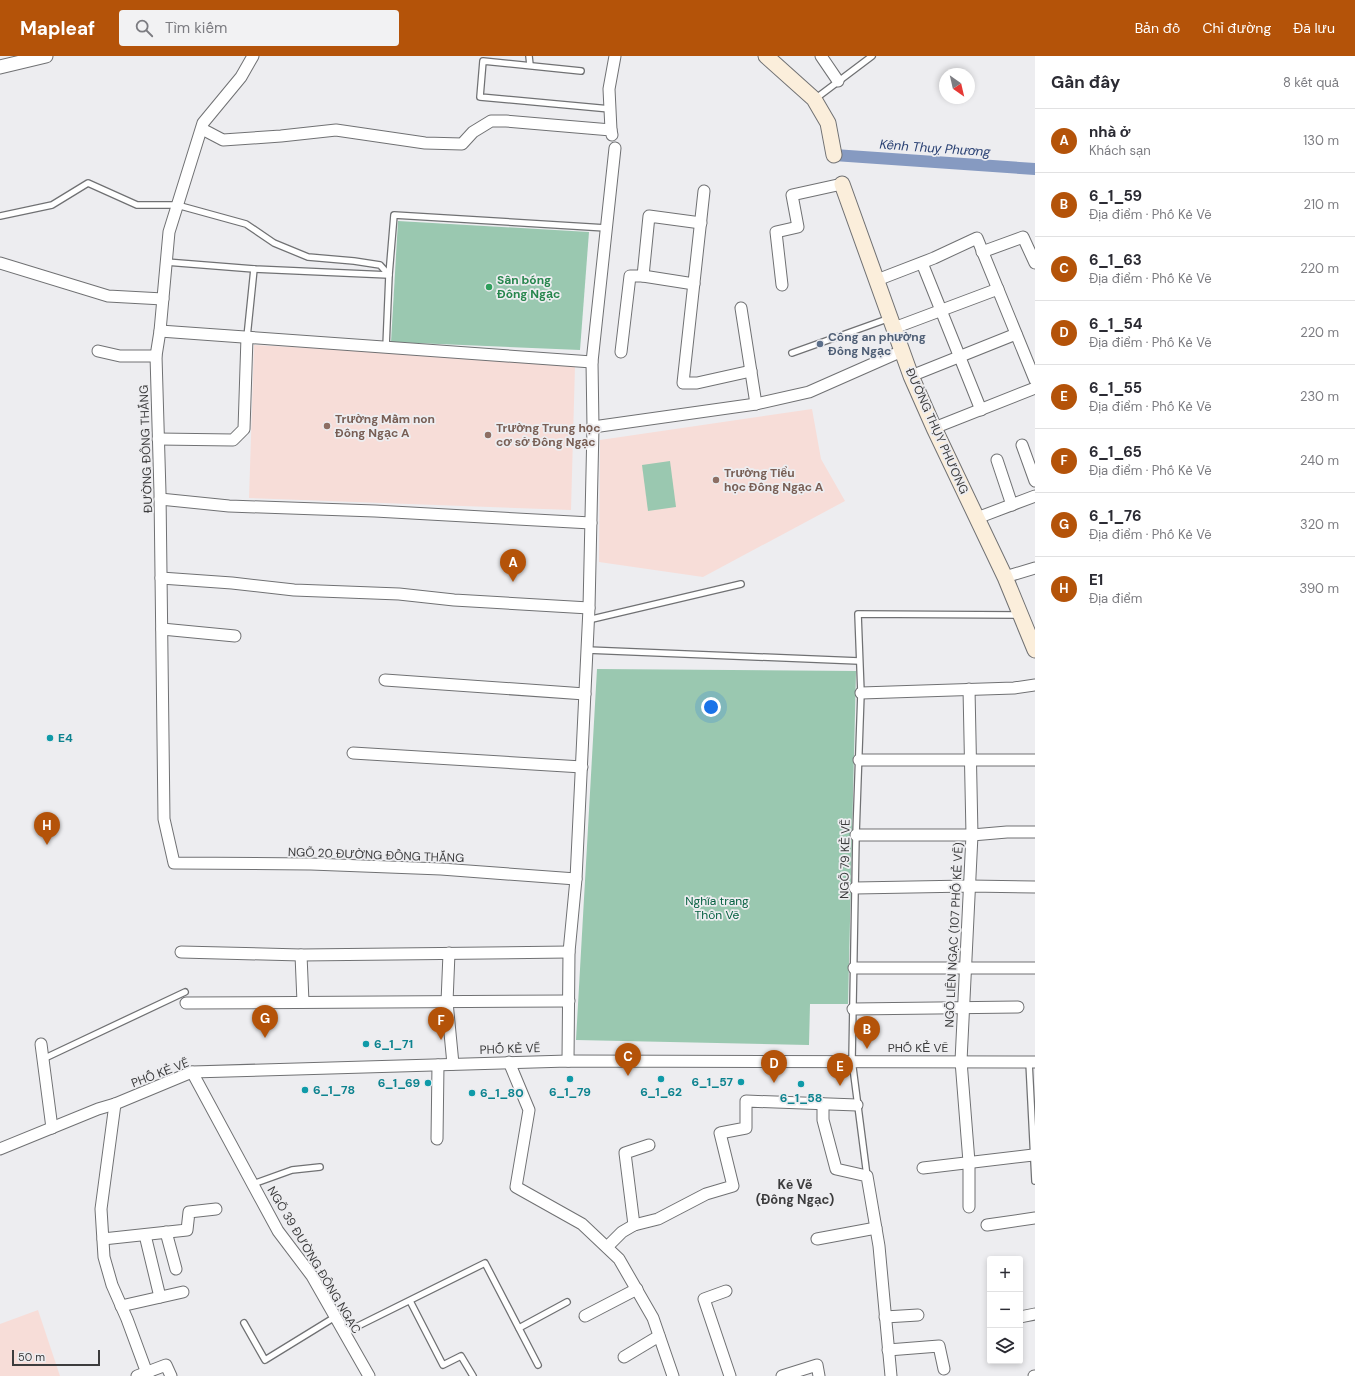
<!DOCTYPE html>
<html lang="vi">
<head>
<meta charset="utf-8">
<style>
	:root { --surface:#fff; --page:#f2f2f3; --text:#2b2b33; --muted:#7c7c81; --line:#e1e1e2; --accent:#b45309 }
	body { margin:0; font-family:"DM Sans",sans-serif; background:var(--page); color:var(--text) }
	.controls { position:absolute; right:12px; bottom:12px; display:grid; overflow:hidden; border-radius:4px; box-shadow:0 2px 6px #0003 }
	.controls button { width:36px; height:36px; display:grid; place-items:center; padding:0; border:0; border-bottom:1px solid var(--line); background:var(--surface); color:var(--text); font:20px sans-serif }
	.compass { position:absolute; left:939px; top:12px; width:36px; height:36px; border-radius:50%; background:var(--surface); box-shadow:0 2px 6px #0003; rotate:146deg }
	.scale { position:absolute; left:12px; bottom:10px; width:88px; box-sizing:border-box; padding-left:4px; border:2px solid #3c3c3d; border-top:0; font-size:11px; line-height:14px; white-space:nowrap; color:#3c3c3d; -webkit-text-stroke:3px #ededf0; paint-order:stroke }
	.you { position:absolute; left:711px; top:651px; width:14px; height:14px; margin:-10px; border:3px solid #fff; border-radius:50%; background:#1a73e8; box-shadow:0 0 0 6px #1a73e833 }
	.badge { display:grid; place-items:center; width:26px; height:26px; border-radius:50%; background:var(--accent); color:#fff; font-size:13px; font-weight:700 }
	.pin { position:absolute; translate:-50% -33px; filter:drop-shadow(0 1px 2px #0008) }
	.pin::after { content:''; position:absolute; top:21px; width:14px; height:12px; background:inherit; clip-path:polygon(0 0,100% 0,50% 100%) }
	.list { margin:0; padding:0; list-style:none }
	h2 { display:flex; justify-content:space-between; align-items:center; height:52px; margin:0; padding:0 16px; font-size:17px }
	h2 small { font-size:13px; font-weight:400; color:var(--muted) }
	.list li { display:grid; grid-template-columns:26px 1fr auto; gap:12px; align-items:center; box-sizing:border-box; height:64px; padding:0 16px; border-top:1px solid var(--line) }
	.list b { display:block; font-size:15px; white-space:nowrap }
	.list p { margin:0; font-size:13px; white-space:nowrap; color:var(--muted) }
	.list em { font-size:13px; font-style:normal; color:var(--muted) }
	.icon { flex:none; width:22px; height:22px; fill:none; stroke:currentColor; stroke-width:2; stroke-linecap:round; stroke-linejoin:round }
	.map { position:relative; flex:none; width:1035px; height:1320px; overflow:hidden }
	header { display:flex; align-items:center; gap:24px; box-sizing:border-box; height:56px; padding:0 20px; background:var(--accent); color:#fff }
	header strong { font-size:19px }
	nav { display:flex; gap:22px; margin-inline-start:auto; font-size:14px }
	.search { width:280px; height:36px; background:var(--page); display:flex; align-items:center; gap:10px; box-sizing:border-box; padding:0 14px; border-radius:4px; color:var(--muted); font-size:15px }
	main { display:flex }
	aside { flex:1; background:var(--surface) }
	.map>svg:first-child { display:block }
</style>
</head>
<body>
<header>
<strong>Mapleaf</strong>
<div class="search"><svg class="icon" aria-label="search" viewBox="0 0 24 24"><circle cx="10" cy="10" r="6"/><path d="M15 15l6 6"/></svg>Tìm kiếm</div>
<nav><a>Bản đồ</a><a>Chỉ đường</a><a>Đã lưu</a></nav>
</header>
<main>
<div class="map">
<svg width="1035" height="1320" viewBox="0 0 1035 1320">
	<rect width="100%" height="100%" fill="#ededf0"/>
	<!-- education -->
	<g fill="#f7ddd8">
		<polygon points="254,289 387,296 575,310 571,454 249,442"/>
		<polygon points="812,353 821,403 845,445 703,521 599,506 600,384"/>
		<polygon points="38,1254 60,1320 0,1320 0,1268"/>
	</g>
	<!-- green -->
	<g fill="#9ac8b0">
		<polygon points="398,165 589,176 580,294 391,286"/>
		<polygon points="670,405 676,451 648,455 642,409"/>
		<polygon points="597,613 856,615 848,948 810,948 809,989 576,984"/>
	</g>
	<g fill="none" stroke-linecap="round" stroke-linejoin="round">
		<!-- canal -->
		<polyline stroke="#869ac1" stroke-width="12" points="834,99 1035,113"/>
		<!-- service casing -->
		<g stroke="#707173" stroke-width="8">
			<g id="service">
				<polyline points="529,0 530,9"/>
				<polyline points="581,15 483,5 480,41 610,53"/>
				<polyline points="815,43 872,0"/>
				<polyline points="0,160 52,149 88,127 137,149 177,149 246,168 274,187 308,201 354,205 380,209 389,219 386,291"/>
				<polyline points="166,206 254,213 389,219 394,159 606,172"/>
				<polyline points="247,281 254,213"/>
				<polyline points="792,297 890,262"/>
				<polyline points="588,564 741,528"/>
				<polyline points="587,594 859,605"/>
				<polyline points="43,1003 185,936"/>
				<polyline points="1029,1006 1035,1125"/>
				<polyline points="867,1120 852,1004 856,779 861,637 858,558 1020,559"/>
				<polyline points="253,1128 292,1114 320,1111"/>
				<polyline points="410,1245 443,1309 461,1300 473,1320"/>
				<polyline points="244,1267 265,1304 335,1261"/>
				<polyline points="519,1272 567,1246"/>
				<polyline points="344,1277 485,1207 538,1309"/>
			</g>
		</g>
		<!-- minor casing -->
		<g stroke="#707173" stroke-width="13">
			<g id="minor">
				<polyline points="253,0 241,21 203,67 169,176 160,275 156,300 160,437 164,763 174,807 311,808 441,813 576,823"/>
				<polyline points="821,0 838,25"/>
				<polyline points="202,73 223,84 281,80 336,74 425,87 462,88 473,76 491,65 506,65 611,74 612,79"/>
				<polyline points="611,74 609,33 615,0"/>
				<polyline points="704,135 683,327 697,327 751,315"/>
				<polyline points="982,196 1023,181 1035,207"/>
				<polyline points="0,207 108,240 163,243"/>
				<polyline points="922,207 981,354"/>
				<polyline points="643,220 694,228"/>
				<polyline points="877,224 934,202 977,182 1035,324"/>
				<polyline points="782,229 776,176 798,171 792,139 842,128"/>
				<polyline points="741,252 756,348"/>
				<polyline points="894,272 998,233"/>
				<polyline points="160,275 592,306"/>
				<polyline points="98,295 120,300 156,300"/>
				<polyline points="621,296 630,220 643,220 649,160 701,167"/>
				<polyline points="911,320 1016,278"/>
				<polyline points="593,371 756,348 809,336 902,295"/>
				<polyline points="934,372 1035,332"/>
				<polyline points="158,383 233,384 244,373 247,281"/>
				<polyline points="1022,389 1035,425"/>
				<polyline points="997,404 1012,449"/>
				<polyline points="160,443 229,450 375,455 591,467"/>
				<polyline points="977,462 1035,440"/>
				<polyline points="1005,521 1035,512"/>
				<polyline points="161,522 232,527 294,534 399,538 454,544 589,552"/>
				<polyline points="162,573 235,580"/>
				<polyline points="385,624 585,638"/>
				<polyline points="861,637 1014,632 1035,629"/>
				<polyline points="353,697 582,711"/>
				<polyline points="859,704 1035,704"/>
				<polyline points="856,779 972,779 1007,776 1035,776"/>
				<polyline points="855,832 969,830 1035,831"/>
				<polyline points="181,896 301,899 569,896"/>
				<polyline points="449,897 447,946 453,1008"/>
				<polyline points="301,899 303,946"/>
				<polyline points="854,912 1035,912"/>
				<polyline points="186,947 569,945"/>
				<polyline points="853,953 1018,951"/>
				<polyline points="41,988 52,1072"/>
				<polyline points="568,1005 569,896 576,823 589,552 593,371 592,306 615,92"/>
				<polyline points="509,1006 529,1054 516,1131 582,1168 619,1203 653,1262 673,1320"/>
				<polyline points="192,1016 278,1175 312,1220 369,1320"/>
				<polyline points="115,1048 101,1153 104,1201 112,1229 127,1263 148,1320"/>
				<polyline points="823,1048 823,1064 836,1113 867,1120 879,1190 891,1320"/>
				<polyline points="437,1083 438,1009"/>
				<polyline points="0,1093 98,1053 115,1048 192,1016 568,1005 1035,1006"/>
				<polyline points="923,1112 1033,1099"/>
				<polyline points="969,1151 969,1106 961,1005 972,779 969,633"/>
				<polyline points="634,1169 625,1097 649,1089"/>
				<polyline points="987,1169 1035,1162"/>
				<polyline points="166,1176 176,1213"/>
				<polyline points="145,1179 160,1241"/>
				<polyline points="103,1183 187,1174 189,1156 216,1153"/>
				<polyline points="817,1183 876,1172"/>
				<polyline points="607,1191 622,1176 634,1169 658,1163 706,1138 733,1130 720,1077 746,1072 746,1045 857,1049"/>
				<polyline points="726,1235 704,1243 730,1320"/>
				<polyline points="121,1250 183,1236"/>
				<polyline points="585,1260 637,1233"/>
				<polyline points="885,1261 918,1259"/>
				<polyline points="1020,1261 1035,1258"/>
				<polyline points="888,1294 939,1290 944,1313"/>
				<polyline points="624,1301 659,1280"/>
				<polyline points="137,1320 166,1309 171,1320"/>
				<polyline points="782,1320 817,1309 819,1320"/>
				<polyline points="1034,1320 1035,1320"/>
			</g>
		</g>
		<!-- tertiary casing -->
		<g stroke="#707173" stroke-width="15">
			<polyline id="tertiary" points="0,11 46,0"/>
		</g>
		<!-- secondary casing -->
		<g stroke="#707173" stroke-width="17">
			<g id="secondary">
				<polyline points="766,0 814,43 828,67 834,99"/>
				<polyline points="842,128 911,320 934,372 1005,521 1035,594"/>
			</g>
		</g>
		<!-- service -->
		<use href="#service" stroke="#fff" stroke-width="5.5"/>
		<!-- minor -->
		<use href="#minor" stroke="#fff" stroke-width="11"/>
		<!-- tertiary -->
		<use href="#tertiary" stroke="#fff" stroke-width="13"/>
		<!-- secondary -->
		<use href="#secondary" stroke="#fbeedb" stroke-width="15"/>
	</g>
	<!-- markers -->
	<circle fill="#2e9e5b" stroke="#ededf0" stroke-width="1.5" cx="489" cy="231" r="4"/>
	<circle fill="#5c6f8a" stroke="#ededf0" stroke-width="1.5" cx="820" cy="288" r="4"/>
	<g fill="#8d6e63" stroke="#ededf0" stroke-width="1.5">
		<circle cx="327" cy="370" r="4"/>
		<circle cx="488" cy="379" r="4"/>
		<circle cx="716" cy="424" r="4"/>
	</g>
	<g fill="#0f9aa8" stroke="#ededf0" stroke-width="1.5">
		<circle cx="50" cy="682" r="4"/>
		<circle cx="366" cy="988" r="4"/>
		<circle cx="570" cy="1023" r="4"/>
		<circle cx="661" cy="1023" r="4"/>
		<circle cx="741" cy="1026" r="4"/>
		<circle cx="428" cy="1027" r="4"/>
		<circle cx="801" cy="1028" r="4"/>
		<circle cx="305" cy="1034" r="4"/>
		<circle cx="472" cy="1037" r="4"/>
	</g>
	<g text-anchor="middle" dominant-baseline="central" stroke-width="3.5" stroke-linejoin="round" paint-order="stroke">
		<!-- leisure labels -->
		<g font-size="12" font-weight="bold" fill="#27864d" stroke="#ededf0" text-anchor="start">
			<text x="497" y="224">Sân bóng<tspan x="497" dy="14">Đông Ngạc</tspan></text>
		</g>
		<!-- service labels -->
		<g font-size="12" font-weight="bold" fill="#4e5e75" stroke="#ededf0" text-anchor="start">
			<text x="828" y="281">Công an phường<tspan x="828" dy="14">Đông Ngạc</tspan></text>
		</g>
		<!-- education labels -->
		<g font-size="12" font-weight="bold" fill="#785e54" stroke="#ededf0" text-anchor="start">
			<text x="335" y="363">Trường Mầm non<tspan x="335" dy="14">Đông Ngạc A</tspan></text>
			<text x="496" y="372">Trường Trung học<tspan x="496" dy="14">cơ sở Đông Ngạc</tspan></text>
			<text x="724" y="417">Trường Tiểu<tspan x="724" dy="14">học Đông Ngạc A</tspan></text>
		</g>
		<!-- street labels -->
		<g font-size="12" fill="#3c3c3d" stroke="#ededf0">
			<text transform="translate(937 375) rotate(66)">ĐƯỜNG THỤY PHƯƠNG</text>
			<text transform="translate(146 393) rotate(-92)">ĐƯỜNG ĐÔNG THẮNG</text>
			<text transform="translate(376 799) rotate(2)">NGÕ 20 ĐƯỜNG ĐỒNG THẮNG</text>
			<text transform="translate(845 803) rotate(-89)">NGÕ 79 KẺ VẼ</text>
			<text transform="translate(954 879) rotate(-87)">NGÕ LIÊN NGẠC (107 PHỐ KẺ VẼ)</text>
			<text x="918" y="992">PHỐ KẺ VẼ</text>
			<text transform="translate(510 993) rotate(-2)">PHỐ KẺ VẼ</text>
			<text transform="translate(160 1017) rotate(-21)">PHỐ KẺ VẼ</text>
			<text transform="translate(314 1204) rotate(59)">NGÕ 39 ĐƯỜNG ĐÔNG NGẠC</text>
		</g>
		<!-- culture labels -->
		<g font-size="12" font-weight="bold" fill="#0d838f" stroke="#ededf0" text-anchor="start">
			<text x="58" y="682">E4</text>
			<text x="374" y="988">6_1_71</text>
			<text x="733" y="1026" text-anchor="end">6_1_57</text>
			<text x="420" y="1027" text-anchor="end">6_1_69</text>
			<text x="313" y="1034">6_1_78</text>
			<text x="570" y="1036" text-anchor="middle">6_1_79</text>
			<text x="661" y="1036" text-anchor="middle">6_1_62</text>
			<text x="480" y="1037">6_1_80</text>
			<text x="801" y="1042" text-anchor="middle">6_1_58</text>
		</g>
		<!-- park labels -->
		<g font-size="12" fill="#066041" stroke="#ededf0">
			<text x="717" y="845">Nghĩa trang<tspan x="717" dy="14">Thôn Vẽ</tspan></text>
		</g>
		<!-- water labels -->
		<g font-size="13" font-style="italic" fill="#294073" stroke="#ededf0">
			<text transform="translate(935 92) rotate(4)">Kênh Thuỵ Phương</text>
		</g>
		<!-- neighbourhood labels -->
		<g font-size="13" font-weight="bold" fill="#3c3c3d" stroke="#ededf0">
			<text x="795" y="1128">Kẻ Vẽ<tspan x="795" dy="15">(Đông Ngạc)</tspan></text>
		</g>
	</g>
</svg>
<div class="controls">
<button>+</button>
<button>−</button>
<button><svg class="icon" aria-label="layers" viewBox="0 0 24 24"><path d="M12 4l9 5-9 5-9-5zM3 14l9 5 9-5"/></svg></button>
</div>
<svg class="compass" viewBox="-18 -18 36 36"><path d="M0-13l5 13h-10z" fill="#e53935"/><path d="M0 13l5-13h-10z" fill="#7c7c81"/></svg>
<div class="scale">50 m</div>
<div class="you"></div>
<div class="pin badge" style="left:513px;top:526px">A</div>
<div class="pin badge" style="left:867px;top:993px">B</div>
<div class="pin badge" style="left:628px;top:1020px">C</div>
<div class="pin badge" style="left:774px;top:1027px">D</div>
<div class="pin badge" style="left:840px;top:1030px">E</div>
<div class="pin badge" style="left:441px;top:984px">F</div>
<div class="pin badge" style="left:265px;top:982px">G</div>
<div class="pin badge" style="left:47px;top:789px">H</div>
</div>
<aside>
<h2>Gần đây<small>8 kết quả</small></h2>
<ul class="list">
<li><span class="badge">A</span><div><b>nhà ở</b><p>Khách sạn</p></div><em>130 m</em></li>
<li><span class="badge">B</span><div><b>6_1_59</b><p>Địa điểm · Phố Kẻ Vẽ</p></div><em>210 m</em></li>
<li><span class="badge">C</span><div><b>6_1_63</b><p>Địa điểm · Phố Kẻ Vẽ</p></div><em>220 m</em></li>
<li><span class="badge">D</span><div><b>6_1_54</b><p>Địa điểm · Phố Kẻ Vẽ</p></div><em>220 m</em></li>
<li><span class="badge">E</span><div><b>6_1_55</b><p>Địa điểm · Phố Kẻ Vẽ</p></div><em>230 m</em></li>
<li><span class="badge">F</span><div><b>6_1_65</b><p>Địa điểm · Phố Kẻ Vẽ</p></div><em>240 m</em></li>
<li><span class="badge">G</span><div><b>6_1_76</b><p>Địa điểm · Phố Kẻ Vẽ</p></div><em>320 m</em></li>
<li><span class="badge">H</span><div><b>E1</b><p>Địa điểm</p></div><em>390 m</em></li>
</ul>
</aside>
</main>
</body>
</html>
